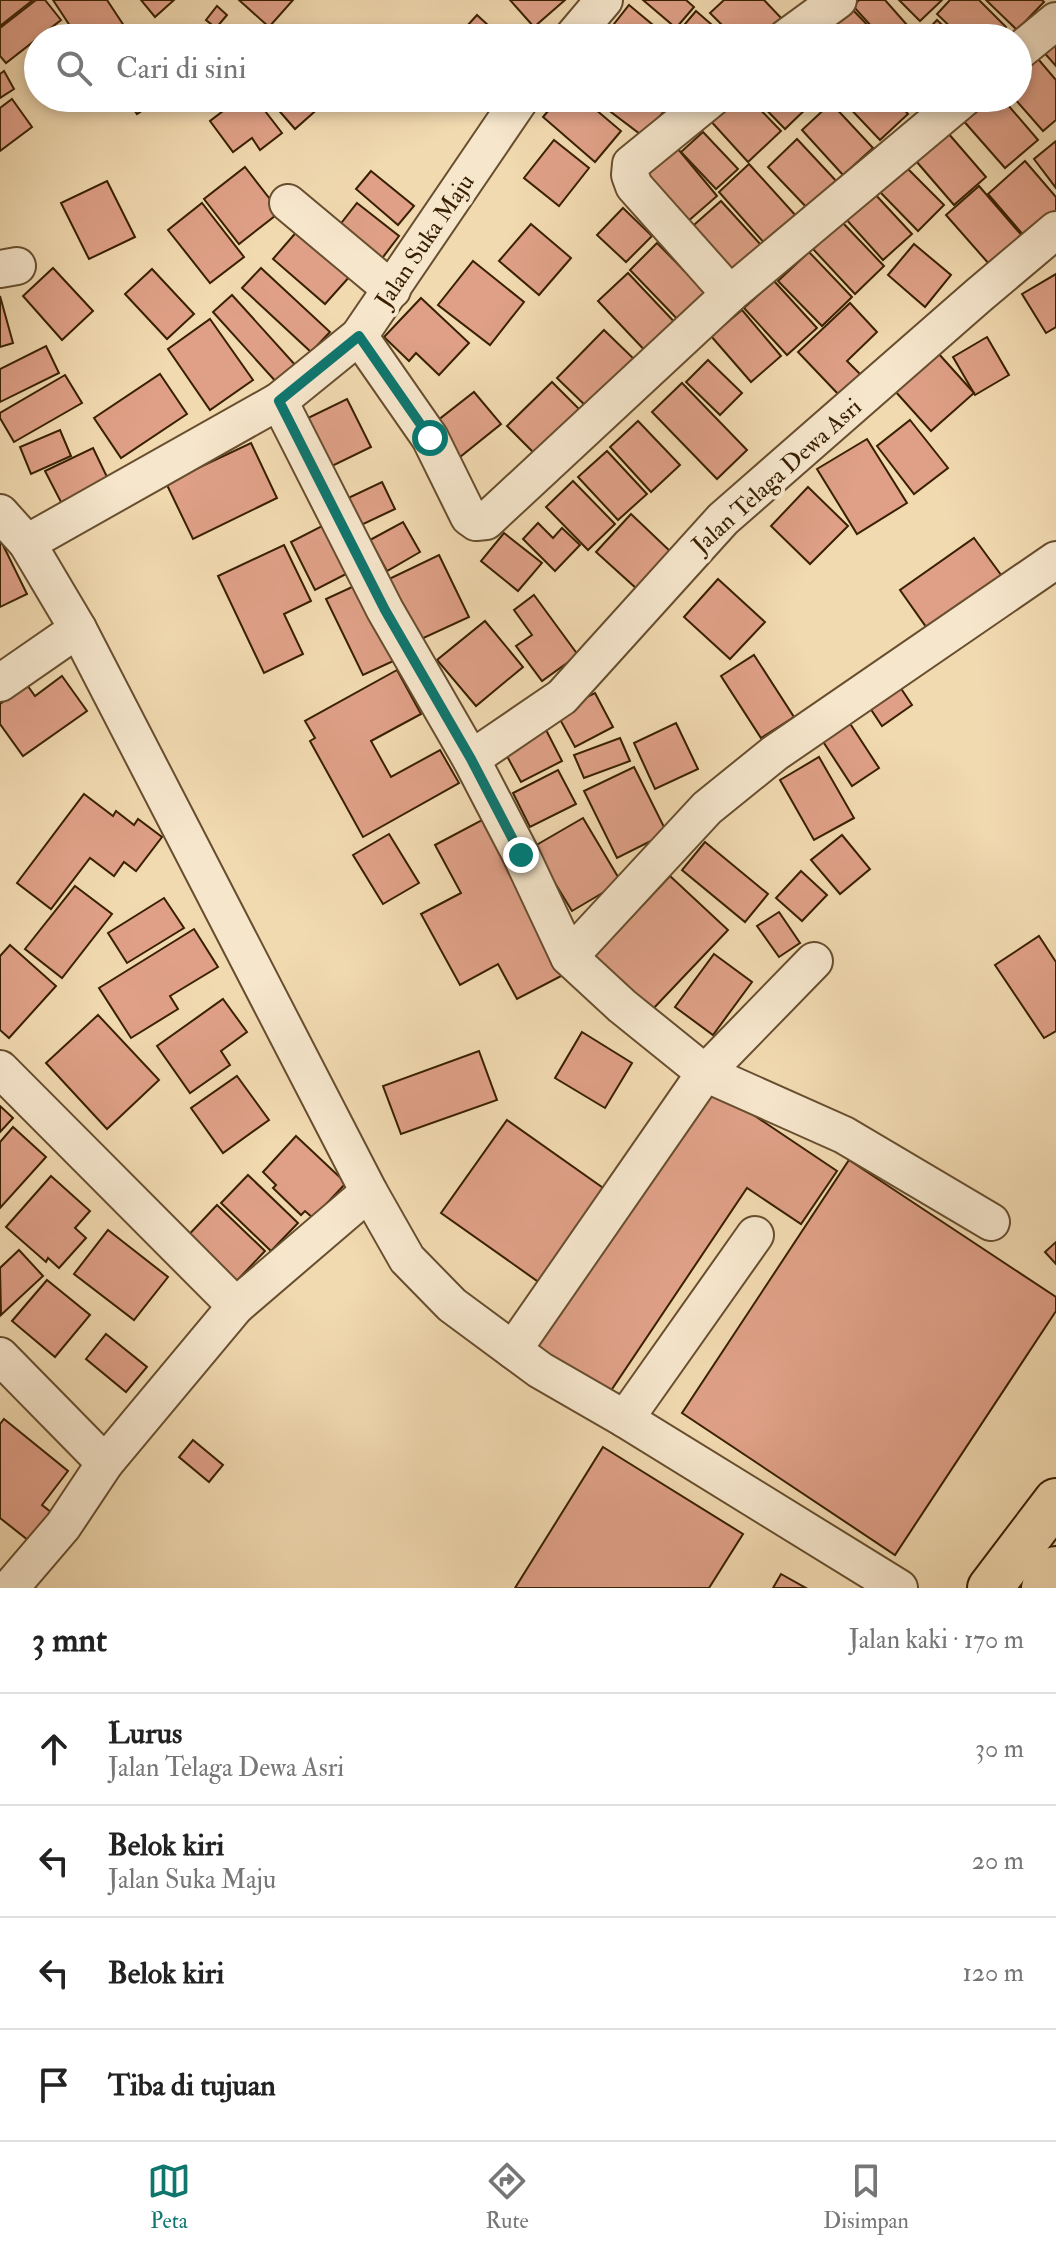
<!DOCTYPE html>
<html lang="id">
<head>
<meta charset="utf-8">
<style>
	:root { --surface:#fff; --page:#f6f6f6; --text:#222; --muted:#767676; --line:#e0e0e0; --accent:#0f766e }
	body { margin:0; font-family:"IM FELL Double Pica",serif; background:var(--page); color:var(--text) }
	.stop { position:absolute; width:24px; height:24px; margin:-18px; border:6px solid #0f766e; border-radius:50%; background:#fff }
	.stop.end { background:#0f766e; border-color:#fff; box-shadow:0 2px 8px #0008 }
	.list { margin:0; padding:0; list-style:none }
	h2 { display:flex; justify-content:space-between; align-items:center; height:104px; margin:0; padding:0 32px; font-size:34px }
	h2 small { font-size:26px; font-weight:400; color:var(--muted) }
	.list li { display:grid; grid-template-columns:52px 1fr auto; gap:24px; align-items:center; box-sizing:border-box; height:112px; padding:0 32px; border-top:2px solid var(--line) }
	.list b { display:block; font-size:30px; white-space:nowrap }
	.list p { margin:0; font-size:26px; white-space:nowrap; color:var(--muted) }
	.list em { font-size:26px; font-style:normal; color:var(--muted) }
	.icon { flex:none; width:44px; height:44px; fill:none; stroke:currentColor; stroke-width:2; stroke-linecap:round; stroke-linejoin:round }
	.map { position:relative; flex:none; width:1056px; height:1588px; overflow:hidden }
	.search { position:absolute; background:var(--surface); box-shadow:0 4px 12px #0003; left:24px; right:24px; top:24px; height:88px; display:flex; align-items:center; gap:20px; box-sizing:border-box; padding:0 28px; border-radius:44px; color:var(--muted); font-size:30px }
	.sheet { height:552px; background:var(--surface) }
	nav { display:flex; justify-content:space-around; align-items:center; box-sizing:border-box; height:112px; border-top:2px solid var(--line); background:var(--surface); font-size:22px; color:var(--muted) }
	nav a { display:grid; justify-items:center; gap:4px }
	nav .on { color:var(--accent) }
	.map>svg:first-child { display:block }
</style>
</head>
<body>
<div class="map">
<svg width="1056" height="1588" viewBox="0 0 1056 1588">
	<rect width="100%" height="100%" fill="#f1d9b0"/>
	<filter id="stains"><feTurbulence type="fractalNoise" baseFrequency=".0025" numOctaves="4"/><feColorMatrix values="0 0 0 0 .2 0 0 0 0 .09 0 0 0 0 .02 0 0 0 .5 -.17"/></filter>
	<radialGradient id="worn" r=".72"><stop offset=".6" stop-color="#630" stop-opacity="0"/><stop offset="1" stop-color="#630" stop-opacity=".3"/></radialGradient>
	<!-- building -->
	<g fill="#dfa087" stroke="#392002" stroke-width="2">
		<polygon points="0,0 33,0 0,26"/>
		<polygon points="36,0 45,0 61,20 6,63 0,56 0,28"/>
		<polygon points="53,0 107,0 132,38 78,38"/>
		<polygon points="141,0 174,0 155,17"/>
		<polygon points="239,0 293,0 269,27"/>
		<polygon points="510,0 565,0 534,27"/>
		<polygon points="643,0 686,0 694,7 676,28"/>
		<polygon points="724,0 764,0 784,21 767,38 735,38 710,13"/>
		<polygon points="859,0 885,0 907,25 892,38 882,38 853,6"/>
		<polygon points="899,0 942,0 920,21"/>
		<polygon points="950,0 979,0 1006,27 995,38 962,38 937,14"/>
		<polygon points="986,0 1042,0 1044,2 1017,30"/>
		<polygon points="629,5 659,30 653,38 603,38"/>
		<polygon points="217,6 227,15 216,28 206,20"/>
		<polygon points="850,7 880,38 819,36"/>
		<polygon points="696,11 727,38 675,38 674,37"/>
		<polygon points="477,15 502,38 456,38"/>
		<polygon points="937,20 956,38 920,38"/>
		<polygon points="1056,35 1056,66 1040,48"/>
		<polygon points="1033,53 1056,80 1056,120 1043,131 1014,98 1018,98 1018,66"/>
		<polygon points="4,71 14,89 0,98 0,74"/>
		<polygon points="126,98 161,98 137,114"/>
		<polygon points="240,98 255,98 282,133 260,150 252,138 233,152 210,121"/>
		<polygon points="268,98 330,98 295,129"/>
		<polygon points="559,98 582,98 621,131 595,162 543,117"/>
		<polygon points="622,98 664,98 670,103 644,137 611,112"/>
		<polygon points="729,98 749,98 781,131 748,162 708,118"/>
		<polygon points="755,98 811,98 814,101 785,129"/>
		<polygon points="845,98 894,98 908,114 880,140 842,100"/>
		<polygon points="985,98 1002,98 1038,140 1005,168 961,118"/>
		<polygon points="12,99 32,127 0,151 0,108"/>
		<polygon points="831,103 873,148 843,175 802,130"/>
		<polygon points="703,132 738,169 716,189 681,152"/>
		<polygon points="948,133 986,177 954,205 916,161"/>
		<polygon points="797,139 839,184 810,211 768,167"/>
		<polygon points="554,140 589,168 559,206 524,178"/>
		<polygon points="1056,141 1056,188 1034,159"/>
		<polygon points="673,143 717,196 679,229 634,176"/>
		<polygon points="1025,161 1056,197 1056,222 1031,244 988,194"/>
		<polygon points="749,164 797,217 766,245 719,192"/>
		<polygon points="245,167 280,212 239,244 204,199"/>
		<polygon points="906,167 944,205 918,231 880,192"/>
		<polygon points="371,171 414,206 398,225 356,189"/>
		<polygon points="107,181 135,237 89,259 61,203"/>
		<polygon points="979,186 1030,245 997,273 946,215"/>
		<polygon points="873,192 912,234 883,260 845,218"/>
		<polygon points="721,201 761,245 726,276 686,232"/>
		<polygon points="202,203 244,257 210,283 168,230"/>
		<polygon points="357,203 399,236 377,265 335,231"/>
		<polygon points="623,208 652,236 626,262 597,235"/>
		<polygon points="842,222 884,266 855,294 813,249"/>
		<polygon points="531,224 571,258 539,295 499,261"/>
		<polygon points="299,229 351,275 325,304 273,259"/>
		<polygon points="657,243 713,300 685,327 630,270"/>
		<polygon points="914,244 951,275 925,307 888,275"/>
		<polygon points="809,252 852,297 822,326 778,281"/>
		<polygon points="473,261 524,302 490,345 438,305"/>
		<polygon points="53,268 93,311 62,340 23,296"/>
		<polygon points="261,268 330,332 311,352 242,288"/>
		<polygon points="152,269 194,314 167,339 125,294"/>
		<polygon points="628,273 681,329 651,357 598,301"/>
		<polygon points="1056,274 1056,327 1046,333 1022,294"/>
		<polygon points="774,281 817,328 787,355 744,308"/>
		<polygon points="232,295 297,367 278,384 213,312"/>
		<polygon points="0,296 13,343 0,347"/>
		<polygon points="421,298 469,343 439,375 416,353 409,361 384,337"/>
		<polygon points="850,303 877,332 847,361 862,376 840,396 798,352"/>
		<polygon points="742,310 781,356 751,382 711,336"/>
		<polygon points="210,319 253,380 210,410 168,349"/>
		<polygon points="604,330 636,361 590,410 557,378"/>
		<polygon points="987,337 1009,375 975,395 953,357"/>
		<polygon points="46,346 59,373 0,402 0,369"/>
		<polygon points="938,353 974,393 931,431 895,391"/>
		<polygon points="708,360 742,393 720,415 686,382"/>
		<polygon points="160,374 187,414 121,458 94,418"/>
		<polygon points="65,375 82,403 14,442 0,418 0,413"/>
		<polygon points="552,382 584,414 539,458 507,426"/>
		<polygon points="682,383 747,450 717,479 652,412"/>
		<polygon points="474,392 501,424 455,461 428,428"/>
		<polygon points="347,399 371,447 330,467 306,419"/>
		<polygon points="910,420 948,468 914,494 877,446"/>
		<polygon points="638,421 680,465 651,492 610,447"/>
		<polygon points="60,430 71,456 31,474 20,447"/>
		<polygon points="867,439 907,503 857,534 817,469"/>
		<polygon points="251,443 277,498 193,539 166,483"/>
		<polygon points="93,448 109,481 62,504 45,471"/>
		<polygon points="607,451 647,494 618,520 578,477"/>
		<polygon points="573,481 615,524 588,550 546,507"/>
		<polygon points="382,482 395,509 357,527 344,500"/>
		<polygon points="808,487 848,526 810,564 771,526"/>
		<polygon points="631,514 672,553 637,589 596,552"/>
		<polygon points="403,522 420,552 387,571 370,540"/>
		<polygon points="538,523 553,538 562,528 580,545 555,571 523,539"/>
		<polygon points="322,526 346,574 315,590 291,542"/>
		<polygon points="504,533 542,563 518,591 481,561"/>
		<polygon points="974,538 1004,579 929,631 900,590"/>
		<polygon points="2,543 27,594 0,607 0,544"/>
		<polygon points="284,545 311,601 284,614 303,654 264,673 218,576"/>
		<polygon points="439,555 469,617 417,641 387,580"/>
		<polygon points="718,579 765,622 730,659 684,617"/>
		<polygon points="365,581 402,657 363,675 326,599"/>
		<polygon points="534,595 578,655 542,681 516,646 532,635 514,610"/>
		<polygon points="485,621 523,667 476,706 437,660"/>
		<polygon points="754,655 794,717 761,738 721,676"/>
		<polygon points="397,670 421,714 371,741 391,777 440,750 459,783 363,837 310,741 315,738 305,721"/>
		<polygon points="62,676 87,711 23,756 0,724 0,704 27,685 35,696"/>
		<polygon points="898,684 912,705 882,726 868,705"/>
		<polygon points="595,693 613,727 575,747 556,712"/>
		<polygon points="849,722 879,768 852,786 822,740"/>
		<polygon points="676,723 698,769 655,789 634,743"/>
		<polygon points="544,726 562,761 521,782 502,747"/>
		<polygon points="620,738 630,761 584,778 574,755"/>
		<polygon points="819,757 854,818 814,840 780,780"/>
		<polygon points="634,767 667,833 617,858 584,791"/>
		<polygon points="558,770 576,804 530,827 513,793"/>
		<polygon points="84,794 113,816 116,811 134,825 138,819 162,837 136,871 124,862 114,876 90,858 51,909 17,883"/>
		<polygon points="583,818 621,882 572,911 533,847"/>
		<polygon points="482,820 565,974 517,999 498,964 460,985 421,914 461,893 435,845"/>
		<polygon points="389,834 419,883 383,904 353,855"/>
		<polygon points="842,835 870,869 840,894 811,860"/>
		<polygon points="705,842 768,894 745,922 682,870"/>
		<polygon points="801,871 827,895 802,921 776,898"/>
		<polygon points="670,876 728,930 651,1011 594,957"/>
		<polygon points="75,886 112,914 62,978 25,949"/>
		<polygon points="164,898 184,928 127,963 108,933"/>
		<polygon points="779,912 800,943 779,957 757,926"/>
		<polygon points="194,929 218,967 170,996 178,1009 131,1038 99,988"/>
		<polygon points="1039,936 1056,962 1056,1031 1044,1038 995,965"/>
		<polygon points="10,945 56,986 9,1038 0,1030 0,956"/>
		<polygon points="714,954 752,982 713,1035 675,1007"/>
		<polygon points="223,999 247,1032 221,1051 230,1065 190,1093 157,1046"/>
		<polygon points="98,1015 159,1080 107,1129 46,1063"/>
		<polygon points="582,1032 632,1063 605,1108 555,1078"/>
		<polygon points="479,1051 497,1100 401,1134 383,1086"/>
		<polygon points="237,1076 269,1120 223,1153 191,1108"/>
		<polygon points="709,1085 837,1171 801,1224 747,1188 606,1398 532,1349"/>
		<polygon points="0,1106 13,1118 0,1132"/>
		<polygon points="507,1120 606,1190 540,1283 441,1213"/>
		<polygon points="13,1127 46,1157 0,1208 0,1142"/>
		<polygon points="296,1136 346,1183 313,1218 305,1211 301,1215 273,1188 276,1185 263,1172"/>
		<polygon points="849,1160 1056,1297 1056,1311 895,1555 682,1413"/>
		<polygon points="248,1175 298,1223 271,1251 221,1203"/>
		<polygon points="51,1176 90,1211 75,1228 86,1238 59,1268 48,1258 46,1262 6,1227"/>
		<polygon points="217,1205 265,1251 229,1289 181,1243"/>
		<polygon points="108,1230 168,1277 134,1320 74,1274"/>
		<polygon points="1056,1242 1056,1264 1045,1252"/>
		<polygon points="19,1250 43,1276 1,1315 0,1268"/>
		<polygon points="47,1280 90,1315 55,1357 12,1321"/>
		<polygon points="106,1334 147,1367 126,1392 86,1359"/>
		<polygon points="4,1419 68,1471 42,1505 56,1516 33,1544 0,1518 0,1424"/>
		<polygon points="193,1440 223,1465 209,1482 179,1457"/>
		<polygon points="603,1447 743,1534 709,1588 515,1588"/>
		<polygon points="781,1574 806,1588 773,1588"/>
	</g>
	<g fill="none" stroke-linecap="round" stroke-linejoin="round">
		<!-- minor casing -->
		<g stroke="#674e2e" stroke-width="40">
			<g id="minor">
				<polyline points="572,38 604,0"/>
				<polyline points="786,38 838,0"/>
				<polyline points="1018,52 1056,21"/>
				<polyline points="712,98 631,164 630,175 634,186 730,294"/>
				<polyline points="288,203 392,290"/>
				<polyline points="0,269 17,266"/>
				<polyline points="359,336 430,438 469,517 476,522 486,521 730,294 964,98"/>
				<polyline points="279,401 385,610 471,759 521,855 569,957 622,1006 705,1073 844,1135 991,1222"/>
				<polyline points="0,513 27,543 78,629 369,1192 407,1259 452,1305 540,1370 625,1419 899,1588"/>
				<polyline points="27,543 279,401 359,336 521,98"/>
				<polyline points="0,683 78,629"/>
				<polyline points="471,759 562,697 723,519 979,295 1056,230"/>
				<polyline points="569,957 707,808 775,753 1056,560"/>
				<polyline points="0,1069 236,1306"/>
				<polyline points="513,1350 705,1073 814,961"/>
				<polyline points="0,1356 105,1463"/>
				<polyline points="625,1419 755,1235"/>
				<polyline points="10,1588 63,1526 105,1463 236,1306 369,1192"/>
			</g>
		</g>
		<!-- highway casing -->
		<g stroke="#392002" stroke-width="48">
			<g id="highway">
				<polyline points="990,1588 1056,1501"/>
				<polyline points="1044,1588 1056,1569"/>
			</g>
		</g>
		<!-- minor -->
		<use href="#minor" stroke="#f6e6cc" stroke-width="36"/>
		<!-- highway -->
		<use href="#highway" stroke="#f1d9b0" stroke-width="44"/>
	</g>
	<g fill="none" stroke-linecap="round" stroke-linejoin="round">
		<!-- route -->
		<polyline stroke="#0f766e" stroke-width="10" points="430,438 359,336 279,401 385,610 471,759 521,855"/>
	</g>
	<g text-anchor="middle" dominant-baseline="central" stroke-width="8" stroke-linejoin="round" paint-order="stroke">
		<!-- street labels -->
		<g font-size="24" fill="#392002" stroke="#f6e6cc">
			<text transform="translate(425 241) rotate(-56)">Jalan Suka Maju</text>
			<text transform="translate(777 476) rotate(-42)">Jalan Telaga Dewa Asri</text>
		</g>
	</g>
	<rect width="100%" height="100%" filter="url(#stains)"/>
	<rect width="100%" height="100%" fill="url(#worn)"/>
</svg>
<div class="stop" style="left:430px;top:438px"></div>
<div class="stop end" style="left:521px;top:855px"></div>
<div class="search"><svg class="icon" aria-label="search" viewBox="0 0 24 24"><circle cx="10" cy="10" r="6"/><path d="M15 15l6 6"/></svg>Cari di sini</div>
</div>
<section class="sheet">
<h2>3 mnt<small>Jalan kaki · 170 m</small></h2>
<ul class="list">
<li><svg class="icon" aria-label="ahead" viewBox="0 0 24 24"><path d="M12 20V5M6 11l6-6 6 6"/></svg><div><b>Lurus</b><p>Jalan Telaga Dewa Asri</p></div><em>30 m</em></li>
<li><svg class="icon" aria-label="left" viewBox="0 0 24 24"><path d="M17 20v-9H6M10 6l-5 5 5 5"/></svg><div><b>Belok kiri</b><p>Jalan Suka Maju</p></div><em>20 m</em></li>
<li><svg class="icon" aria-label="left" viewBox="0 0 24 24"><path d="M17 20v-9H6M10 6l-5 5 5 5"/></svg><div><b>Belok kiri</b></div><em>120 m</em></li>
<li><svg class="icon" aria-label="arrive" viewBox="0 0 24 24"><path d="M6 21V4h12l-3 4 3 4H6"/></svg><div><b>Tiba di tujuan</b></div></li>
</ul>
</section>
<nav>
<a class="on"><svg class="icon" aria-label="map" viewBox="0 0 24 24"><path d="M3 6l6-2 6 2 6-2v14l-6 2-6-2-6 2zM9 4v14M15 6v14"/></svg>Peta</a>
<a><svg class="icon" aria-label="directions" viewBox="0 0 24 24"><path d="M12 3l9 9-9 9-9-9zM9 14v-3h6M13 9l2 2-2 2"/></svg>Rute</a>
<a><svg class="icon" aria-label="saved" viewBox="0 0 24 24"><path d="M7 4h10v16l-5-4-5 4z"/></svg>Disimpan</a>
</nav>
</body>
</html>
